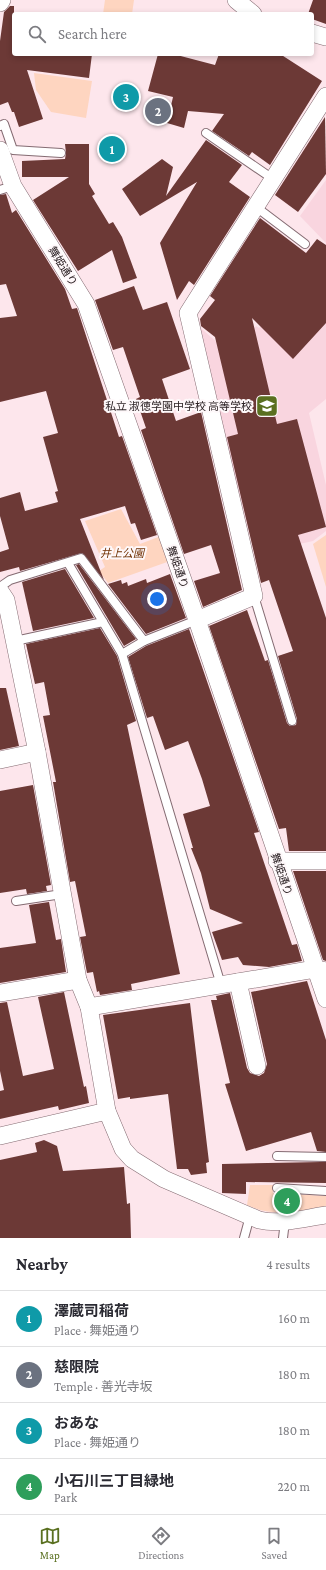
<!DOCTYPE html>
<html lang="en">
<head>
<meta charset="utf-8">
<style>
	:root { --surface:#fff; --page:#f2f2f3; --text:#2b2b33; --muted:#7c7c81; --line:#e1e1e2; --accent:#5a7020 }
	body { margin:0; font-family:"Crimson Pro","Noto Sans JP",serif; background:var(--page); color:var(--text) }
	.you { position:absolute; left:157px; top:599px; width:14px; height:14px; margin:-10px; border:3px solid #fff; border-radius:50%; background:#1a73e8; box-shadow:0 0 0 6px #1a73e833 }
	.badge { display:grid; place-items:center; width:26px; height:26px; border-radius:50%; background:var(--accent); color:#fff; font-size:13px; font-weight:700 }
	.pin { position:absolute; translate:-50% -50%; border:2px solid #fff; box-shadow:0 1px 4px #0006 }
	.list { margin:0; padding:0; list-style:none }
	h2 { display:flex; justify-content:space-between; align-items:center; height:52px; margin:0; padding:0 16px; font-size:17px }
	h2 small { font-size:13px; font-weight:400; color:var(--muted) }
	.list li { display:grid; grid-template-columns:26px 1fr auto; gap:12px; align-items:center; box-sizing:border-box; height:56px; padding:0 16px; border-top:1px solid var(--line) }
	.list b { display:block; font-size:15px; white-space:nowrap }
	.list p { margin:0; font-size:13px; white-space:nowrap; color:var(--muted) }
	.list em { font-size:13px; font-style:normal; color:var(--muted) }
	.icon { flex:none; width:22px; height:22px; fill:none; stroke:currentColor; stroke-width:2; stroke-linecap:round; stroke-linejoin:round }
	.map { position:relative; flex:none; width:326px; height:1238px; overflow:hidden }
	.search { position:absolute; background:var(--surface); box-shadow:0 2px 6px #0003; left:12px; right:12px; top:12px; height:44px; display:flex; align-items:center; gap:10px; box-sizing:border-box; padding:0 14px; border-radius:4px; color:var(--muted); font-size:15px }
	.sheet { height:276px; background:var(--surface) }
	nav { display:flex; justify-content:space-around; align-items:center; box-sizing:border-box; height:56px; border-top:1px solid var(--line); background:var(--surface); font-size:11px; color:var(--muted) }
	nav a { display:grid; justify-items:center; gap:2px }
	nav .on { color:var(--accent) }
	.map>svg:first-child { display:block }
</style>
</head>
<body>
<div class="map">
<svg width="326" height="1238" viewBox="0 0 326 1238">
	<rect width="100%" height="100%" fill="#fde6ec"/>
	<!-- built -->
	<g fill="#f9d5df">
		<polygon points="326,180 326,243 300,216"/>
		<polygon points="326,257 326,399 309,413 326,485 326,531 313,541 255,554 195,323 228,352 235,351 256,326 259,328"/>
	</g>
	<!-- green -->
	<g fill="#fed5c0">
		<polygon points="105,0 134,0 132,14 103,14"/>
		<polygon points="34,73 92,81 86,118 51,112 36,90"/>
		<polygon points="121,509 140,544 161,536 170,561 108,583 99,571 105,567 85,521"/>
		<polygon points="326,535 326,587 313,544"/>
		<path d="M250,1185H273V1193L326,1196V1207C297,1211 275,1218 247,1205Z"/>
	</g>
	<!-- building -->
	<g fill="#6c3936">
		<polygon points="313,0 326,0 326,24 312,19 312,14 308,14"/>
		<polygon points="10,6 14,6 14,54 92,54 89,78 27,70 43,119 19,127 14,112 12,112 8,102 0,105 0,41 4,12"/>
		<polygon points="158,54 173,54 215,65 219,54 280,54 322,81 270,165 252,152 249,156 212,131 224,114 188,111 184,128 167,123 173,97 148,91"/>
		<polygon points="325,117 326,174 298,212 275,195"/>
		<polygon points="206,140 242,165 229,182 250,197 194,285 189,281 177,300 160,243 197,182 140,216 122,189 162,159 173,167 166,196"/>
		<polygon points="65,144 89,144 89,184 95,194 92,196 109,224 113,222 122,237 137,278 123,283 112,250 78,271 33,200 69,177 22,177 22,161 65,159 66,153"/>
		<polygon points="6,194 12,213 16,210 65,289 72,309 77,308 119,437 122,436 157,535 141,540 135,523 131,524 125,506 80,519 104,580 82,553 20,571 19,567 0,572 0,552 9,549 0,516 0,498 20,492 25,511 58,502 55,492 58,491 43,437 58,433 46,391 0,402 0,318 17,316 6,284 0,285 0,195"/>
		<polygon points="260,218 306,253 317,239 326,245 326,323 293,359 252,318 277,424 297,419 326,527 298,535 326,618 326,851 289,851 286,828 279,829 209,626 247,610 265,661 268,660 287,723 290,726 296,725 297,719 278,656 293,651 269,580 261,583 227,437 238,434 215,337 201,326 200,319 215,300 210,296"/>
		<polygon points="134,286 143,310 167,302 190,369 162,379 176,421 201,412 242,590 203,607 194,581 220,573 211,545 184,554 141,430 146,428 136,399 140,397 123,347 113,350 95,300"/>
		<polygon points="79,564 136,639 124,646 76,565"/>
		<polygon points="65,569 94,618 33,631 22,582"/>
		<polygon points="170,574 186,618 146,634 108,584 121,580 122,584 127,582 128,586 146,579 147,583"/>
		<polygon points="100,628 117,656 136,721 127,725 180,974 131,984 132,990 100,995 99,991 97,992 93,972 87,973 80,937 86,936 75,881 70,882 53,782 56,782 43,716 50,715 44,682 35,684 26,644"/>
		<polygon points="189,629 259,832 254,833 292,945 297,944 302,961 269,967 243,965 238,957 222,960 212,932 243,923 210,909 201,873 191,848 193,848 183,814 210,806 202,779 188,741 165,750 153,716 147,718 128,657 146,646"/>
		<polygon points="0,688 6,688 19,746 0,750"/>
		<polygon points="33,785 51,885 46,886 47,891 27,894 26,889 0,893 0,791"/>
		<polygon points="293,871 326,871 326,961 323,960"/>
		<polygon points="49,902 56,940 61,939 66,972 0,983 0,948 36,943 29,905"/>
		<polygon points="307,981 326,1040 326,1152 317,1151 311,1132 246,1151 225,1084 230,1083 211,1000 217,1000 216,996 230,993 247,1068 250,1073 259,1076 264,1073 267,1064 251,992"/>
		<polygon points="64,992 84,1087 86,1086 89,1103 59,1110 58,1106 0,1119 0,1091 4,1090 0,1071 0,1003 7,1002 23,1076 54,1069 38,997"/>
		<polygon points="190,1003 209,1162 206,1163 207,1173 191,1175 188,1169 177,1169 168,1094 130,1099 130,1097 118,1099 103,1015"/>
		<polygon points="44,1140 57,1146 63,1171 124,1167 127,1204 130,1203 131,1238 0,1238 0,1160 37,1152 35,1143"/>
		<polygon points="321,1162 326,1162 326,1183 246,1182 246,1194 222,1193 222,1164"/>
	</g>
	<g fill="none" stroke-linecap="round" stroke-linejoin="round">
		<!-- lane casing -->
		<g stroke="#846b72" stroke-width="10">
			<g id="lane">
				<polyline points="0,126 4,124 13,150 61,153"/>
				<polyline points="206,133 273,179"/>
				<polyline points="0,190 13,186"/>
				<polyline points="256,207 305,244"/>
				<polyline points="68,563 122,654 221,985"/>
				<polyline points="0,587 10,580 81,558 144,641 197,620"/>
				<polyline points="254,596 292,721"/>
				<polyline points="15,641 103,622"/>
				<polyline points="122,654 144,641"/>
				<polyline points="16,901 62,894"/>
				<polyline points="277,1156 326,1157"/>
				<polyline points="277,1188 326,1191"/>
				<polyline points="244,1238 250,1216"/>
				<polyline points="283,1238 285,1221"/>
			</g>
		</g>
		<!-- street casing -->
		<g stroke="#846b72" stroke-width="18">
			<g id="street">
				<polyline points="236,0 253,14"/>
				<polyline points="0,3 2,0"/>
				<polyline points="312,33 326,37"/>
				<polyline points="0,150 13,186 86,304 197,620 326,999"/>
				<path d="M0,591L6,600L37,752L78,980L89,1007L107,1111L123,1149L132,1159L164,1179L259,1220C281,1225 305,1218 326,1215"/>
				<polyline points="197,620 254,596 188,313 326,96"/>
				<polyline points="0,760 37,752"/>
				<polyline points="277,861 326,861"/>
				<polyline points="238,982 257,1066"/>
				<polyline points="0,993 78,980"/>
				<polyline points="89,1007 315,969 326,971"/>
				<polyline points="0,1136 107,1111"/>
			</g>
		</g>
		<!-- lane -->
		<use href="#lane" stroke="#fff" stroke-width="8"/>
		<!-- street -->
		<use href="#street" stroke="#fff" stroke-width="17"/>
	</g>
	<!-- icons -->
	<defs>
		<g id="school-square" transform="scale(1.15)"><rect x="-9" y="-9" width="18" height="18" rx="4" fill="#5a7020" stroke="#fef8fa"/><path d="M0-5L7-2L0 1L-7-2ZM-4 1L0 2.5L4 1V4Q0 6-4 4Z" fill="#fff"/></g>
	</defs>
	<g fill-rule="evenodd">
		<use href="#school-square" x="267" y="406"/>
	</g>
	<g text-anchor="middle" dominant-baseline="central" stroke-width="4" stroke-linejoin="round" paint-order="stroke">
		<!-- street labels -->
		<g font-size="11" fill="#2a2023" stroke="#fef8fa">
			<text transform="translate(63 266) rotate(58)">舞姫通り</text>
			<text transform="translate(178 567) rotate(71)">舞姫通り</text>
			<text transform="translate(282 874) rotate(71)">舞姫通り</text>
		</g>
		<!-- poi labels -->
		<g font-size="11" fill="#2a2023" stroke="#fef8fa" text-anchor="end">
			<text x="252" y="406">私立 淑徳学園中学校 高等学校</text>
		</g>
		<!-- park labels -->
		<g font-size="11" font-style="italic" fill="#713205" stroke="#fef8fa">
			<text x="122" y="553">井上公園</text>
		</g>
	</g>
</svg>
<div class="you"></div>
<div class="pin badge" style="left:112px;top:149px;background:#0f9aa8">1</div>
<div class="pin badge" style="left:158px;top:111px;background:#6b7280">2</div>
<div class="pin badge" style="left:126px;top:97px;background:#0f9aa8">3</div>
<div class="pin badge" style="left:287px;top:1201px;background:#2e9e5b">4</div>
<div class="search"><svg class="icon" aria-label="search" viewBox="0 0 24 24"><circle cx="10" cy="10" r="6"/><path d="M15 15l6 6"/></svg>Search here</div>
</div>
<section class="sheet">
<h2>Nearby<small>4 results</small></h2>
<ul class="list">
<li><span class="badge" style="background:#0f9aa8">1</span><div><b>澤蔵司稲荷</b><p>Place · 舞姫通り</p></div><em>160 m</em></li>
<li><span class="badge" style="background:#6b7280">2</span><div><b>慈限院</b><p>Temple · 善光寺坂</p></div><em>180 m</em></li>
<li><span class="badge" style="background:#0f9aa8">3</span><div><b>おあな</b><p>Place · 舞姫通り</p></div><em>180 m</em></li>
<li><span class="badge" style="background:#2e9e5b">4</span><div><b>小石川三丁目緑地</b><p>Park</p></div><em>220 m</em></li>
</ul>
</section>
<nav>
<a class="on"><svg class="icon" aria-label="map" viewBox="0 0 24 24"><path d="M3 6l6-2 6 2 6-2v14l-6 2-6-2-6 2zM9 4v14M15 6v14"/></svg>Map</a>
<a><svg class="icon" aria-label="directions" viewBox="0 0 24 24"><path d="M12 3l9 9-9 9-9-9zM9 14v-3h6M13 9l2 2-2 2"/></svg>Directions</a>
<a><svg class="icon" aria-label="saved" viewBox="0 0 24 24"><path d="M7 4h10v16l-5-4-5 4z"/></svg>Saved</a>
</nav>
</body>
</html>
